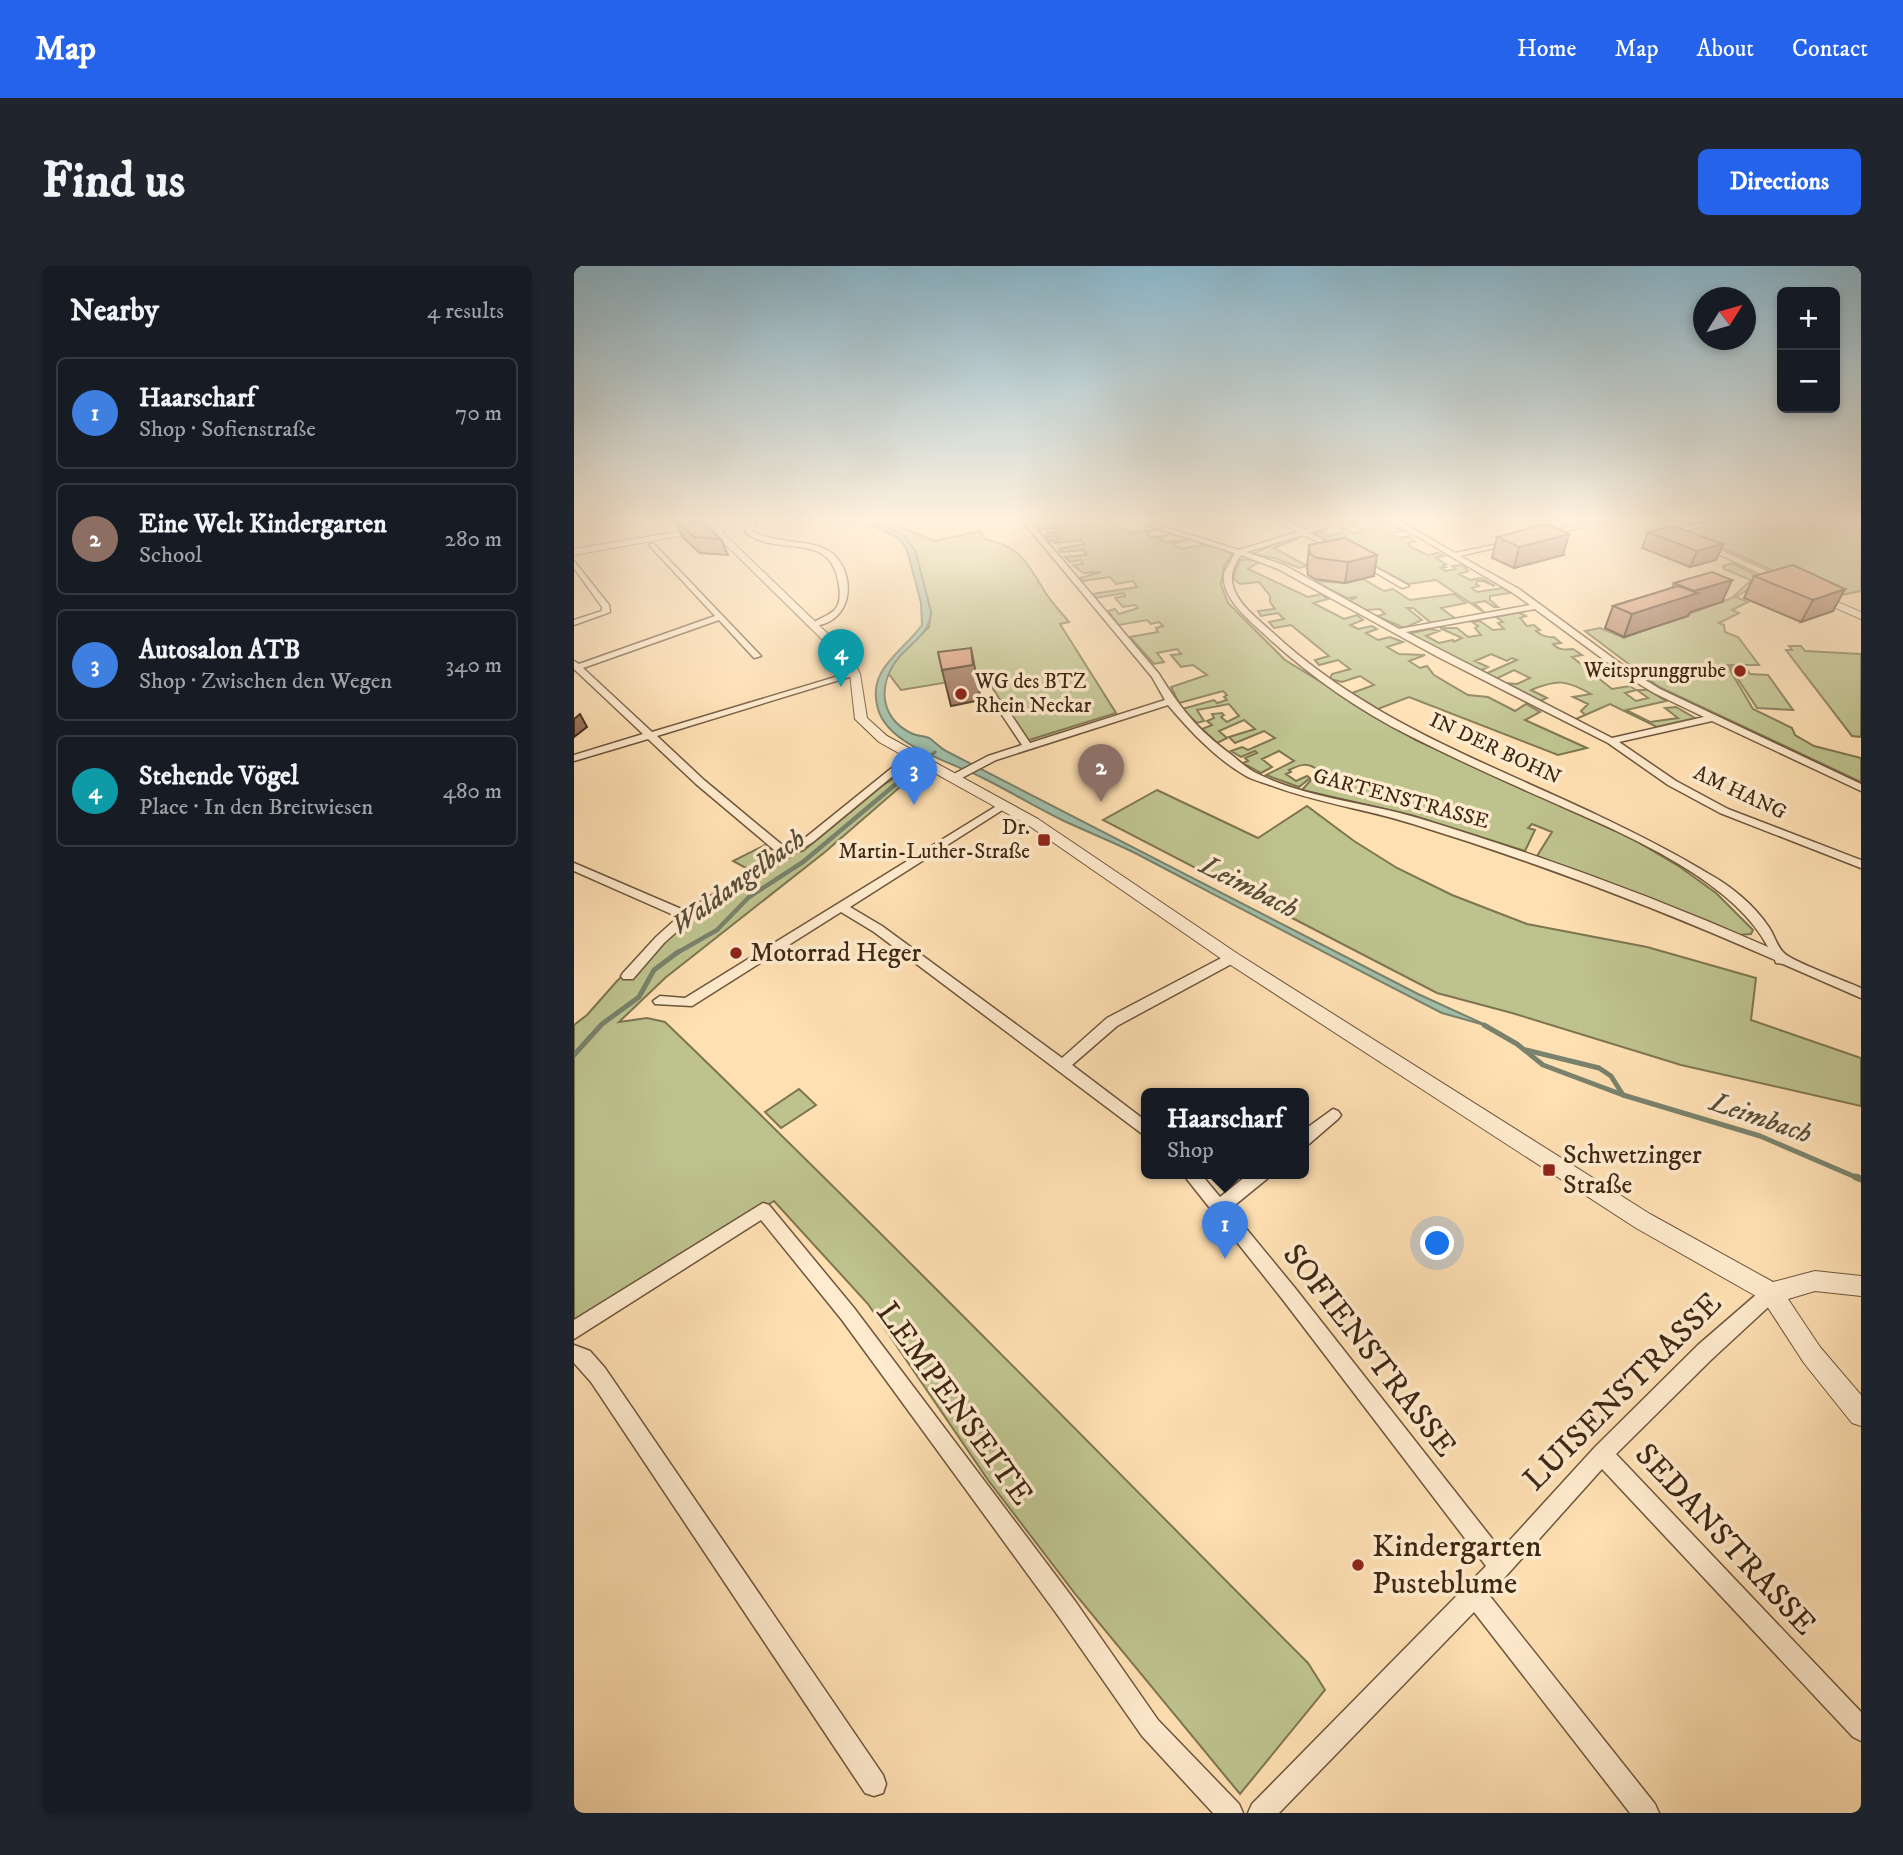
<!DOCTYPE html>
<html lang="en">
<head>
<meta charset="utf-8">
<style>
	:root { --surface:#171b24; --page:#20242c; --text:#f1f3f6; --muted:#9ea1a6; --line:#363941; --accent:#2563eb }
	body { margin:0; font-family:"IM FELL DW Pica",serif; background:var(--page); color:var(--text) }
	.controls { position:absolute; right:21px; top:21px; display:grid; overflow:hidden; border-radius:10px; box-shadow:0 4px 10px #0003 }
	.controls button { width:63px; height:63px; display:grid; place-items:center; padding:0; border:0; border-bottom:2px solid var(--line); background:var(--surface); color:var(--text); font:35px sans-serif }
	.compass { position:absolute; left:1119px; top:21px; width:63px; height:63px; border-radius:50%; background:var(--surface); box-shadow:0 4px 10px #0003; rotate:53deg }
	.you { position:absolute; left:864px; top:978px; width:24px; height:24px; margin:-18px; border:5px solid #fff; border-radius:50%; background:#1a73e8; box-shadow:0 0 0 10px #1a73e833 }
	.badge { display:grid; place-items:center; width:46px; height:46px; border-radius:50%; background:var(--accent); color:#fff; font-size:23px; font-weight:700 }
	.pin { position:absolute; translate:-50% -58px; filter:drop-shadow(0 2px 4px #0008) }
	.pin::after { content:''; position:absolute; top:37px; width:24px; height:21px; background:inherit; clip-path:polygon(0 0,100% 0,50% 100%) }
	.popup { position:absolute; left:567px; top:822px; width:168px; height:91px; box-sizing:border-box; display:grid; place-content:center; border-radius:10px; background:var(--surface); filter:drop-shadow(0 2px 5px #0005); font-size:23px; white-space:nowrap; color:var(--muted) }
	.popup b { font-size:26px; color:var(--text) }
	.popup::after { content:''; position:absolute; left:50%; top:100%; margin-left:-14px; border:14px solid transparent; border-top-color:var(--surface) }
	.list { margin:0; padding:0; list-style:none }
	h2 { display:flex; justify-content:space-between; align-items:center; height:91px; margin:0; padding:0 28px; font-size:30px }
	h2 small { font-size:23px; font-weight:400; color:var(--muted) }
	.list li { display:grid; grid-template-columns:46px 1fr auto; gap:21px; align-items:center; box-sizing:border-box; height:112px; margin:0 14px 14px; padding:0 14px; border:2px solid var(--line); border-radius:10px }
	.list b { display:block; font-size:26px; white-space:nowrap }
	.list p { margin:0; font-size:23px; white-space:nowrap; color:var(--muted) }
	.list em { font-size:23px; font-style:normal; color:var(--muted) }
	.map { position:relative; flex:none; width:1287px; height:1547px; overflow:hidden; border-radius:10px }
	header { display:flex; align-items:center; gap:42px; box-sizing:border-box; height:98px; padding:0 35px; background:var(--accent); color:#fff }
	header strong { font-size:33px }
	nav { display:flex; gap:38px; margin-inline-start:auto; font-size:24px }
	.intro { display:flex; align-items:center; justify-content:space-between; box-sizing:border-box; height:168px; padding:0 42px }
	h1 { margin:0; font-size:49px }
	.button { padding:18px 32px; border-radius:10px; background:var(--accent); color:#fff; font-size:24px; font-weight:700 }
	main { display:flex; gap:42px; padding:0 42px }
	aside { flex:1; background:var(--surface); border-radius:10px; box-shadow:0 4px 10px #0003 }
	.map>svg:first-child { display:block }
</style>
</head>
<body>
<header>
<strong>Map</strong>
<nav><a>Home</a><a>Map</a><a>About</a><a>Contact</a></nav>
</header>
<div class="intro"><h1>Find us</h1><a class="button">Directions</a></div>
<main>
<aside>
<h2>Nearby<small>4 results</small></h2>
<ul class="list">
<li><span class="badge" style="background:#3f7fe0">1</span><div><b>Haarscharf</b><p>Shop · Sofienstraße</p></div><em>70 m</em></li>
<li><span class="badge" style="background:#8d6e63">2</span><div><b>Eine Welt Kindergarten</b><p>School</p></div><em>280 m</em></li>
<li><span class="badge" style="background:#3f7fe0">3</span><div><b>Autosalon ATB</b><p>Shop · Zwischen den Wegen</p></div><em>340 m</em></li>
<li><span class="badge" style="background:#0f9aa8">4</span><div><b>Stehende Vögel</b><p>Place · In den Breitwiesen</p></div><em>480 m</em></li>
</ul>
</aside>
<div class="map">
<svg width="1287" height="1547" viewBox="0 0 1287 1547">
	<rect width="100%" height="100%" fill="#ffe0b3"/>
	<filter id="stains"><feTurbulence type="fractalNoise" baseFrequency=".00286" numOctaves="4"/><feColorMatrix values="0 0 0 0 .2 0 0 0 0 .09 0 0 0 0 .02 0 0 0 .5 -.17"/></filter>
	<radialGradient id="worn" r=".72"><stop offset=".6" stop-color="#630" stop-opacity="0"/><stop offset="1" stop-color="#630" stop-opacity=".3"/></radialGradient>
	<!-- green -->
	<g fill="#bec38e" stroke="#7e7550" stroke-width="2">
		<path d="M291,252L316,256L360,275L406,265L411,273C449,282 452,296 471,326C478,337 487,346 495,356L486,358L542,447L452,475L411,410L327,424L314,407L325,390L355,361L357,346L341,284L329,269L311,261L282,255Z"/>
		<polygon points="1148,252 1287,252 1287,325 1257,331 1111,265 1156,256"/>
		<path d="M453,253H542L531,256L558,267L582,264L572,267L577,271L594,269L584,272L591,276L613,274L599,278L607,283C626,278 642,277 658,289L650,300L647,319L654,337L711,394L842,474L1052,569L1106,601L1142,627L1179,664L1177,668L1164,669L963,590L978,566L958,558L954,562L961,564L951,585L837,549L728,524L745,505C734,496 727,498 715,504L717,506L712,508L722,515L733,510L736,512L725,521L692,509L720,495L705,485L688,493L698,501L687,507L669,497L674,495L671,492L683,487L681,485L667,491L657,485L668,481L674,484L701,472L690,465L661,477L655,471L681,463L670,454L645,465L653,472L643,477L628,463L638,459L633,455L640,452L638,448L648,447L650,449L647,451L653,456L665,450L655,438L623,444L630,455L623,457L608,443L640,434L643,437L653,434L650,431L653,429L649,425L605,437L597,421L633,409L619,399L607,401L597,389L607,388L603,383L583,387L590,396L580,398L556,371L584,366L582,362L589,360L585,356L577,358L573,354L545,359L534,345L541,343L545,348L564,342L561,339L549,341L541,332L551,330L550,327L522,332L519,328L563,321L559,315L542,318L536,311L509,315L506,312L527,306L509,307L499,299L509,298L507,294L496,296L491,291L513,289L509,284L487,286L485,283L510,278L507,274L481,277L475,274L486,273L484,270L472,271V267L485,266L482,262L464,264Z"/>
		<path d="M792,253C805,260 816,256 829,265L817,268L826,272L835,270L841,275L834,277L836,281L854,289L864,287L870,290L862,292L872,298L869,299L872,301L867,302L871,305L882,303L878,300L889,299L894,305L885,308L896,314L907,312L921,320L909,315H903L902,318L905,320L898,322L903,326L929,322L936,327L916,330V334L924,341H920L911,335L900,337L911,347L862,314L834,318L740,267L747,265L754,270L767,267L769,264L764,259L780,267L789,265L774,257Z"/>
		<polygon points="718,271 723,273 700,282 733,300 725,302 701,292 678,288"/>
		<polygon points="676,293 685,296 674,303 734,331 747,328 754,333 739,337 770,353 783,349 789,354 776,359 784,363 798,360 803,363 792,367 804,374 816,371 829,376 813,381 825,388 851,389 835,395 846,402 853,400 860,409 894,429 914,431 941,445 952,438 966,446 951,454 1013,482 984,489 835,431 804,443 778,427 800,419 786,410 768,416 756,413 758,408 776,403 764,394 745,399 741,394 755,390 717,359 700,362 695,356 710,353 704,347 687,350 684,345 701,343 696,336 696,330 685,316 666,318 659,312 666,294"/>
		<polygon points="1158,297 1191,313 1162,331 1174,336 1158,344 1165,347 1145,357 1150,359 1151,366 1164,371 1185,399 1153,399 1179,443 1218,462 1221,469 1240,480 1287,492 1287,516 1085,421 1011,365 1026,362 1050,372 1158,332 1177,314 1150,303 1149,300"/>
		<polygon points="789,313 810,325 819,323 836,334 880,328 892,337 867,342 882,353 857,357 839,342 833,342 848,354 830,362 803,350 811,348 806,343 792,344 775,335 783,331 773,332 740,315 771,317"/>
		<path d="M944,346L952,350L946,352L953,360L960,359L966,364L962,365C966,369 974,372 980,371L987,377L979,378C984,384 991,384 999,383L1008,389L998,391L1007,398L1022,395L1029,400L1013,403L1038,423L1056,420L1062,424L1051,427L1062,435L1074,432L1063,424H1074L1092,435L1052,444L1076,456L1104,452L1091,442L1102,441L1121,452L1083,461L1036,438L1002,453L1011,449L1007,445L1014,438L999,431L1017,428C992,414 984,413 957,424L973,432L966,435L930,417L943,418L956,412L940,404L922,413L911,408L943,394L938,392L933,395L917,388L901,395L914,401L906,405L834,368L856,363L865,365L852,370L865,377L879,374L880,376L888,372L866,362H883L894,371L907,369L901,362L904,360L898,356L906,355L919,364L930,363L924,357L929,356L922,351Z"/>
		<polygon points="1215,380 1227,380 1231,385 1287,388 1287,471 1278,470 1212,384 1218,384"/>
		<polygon points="1156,401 1172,402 1176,408 1194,409 1219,444 1183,442"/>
		<path d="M341,498L348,502L251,586L91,712L45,756L73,752L91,756C309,966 520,1183 734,1397L751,1424L666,1528L502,1329L414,1214L294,1038L200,935L0,1057V759L13,749L43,715L86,674L212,588L229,585L308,520Z"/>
		<polygon points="583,524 684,572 733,540 780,575 823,602 878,629 953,658 1073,681 1182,712 1177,754 1287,792 1287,840 1107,799 938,747 863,727 529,554"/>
		<polygon points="191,579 199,586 198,589 174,603 159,595"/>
		<polygon points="225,823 242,839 207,862 191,846"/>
	</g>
	<!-- water -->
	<path fill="#a1bea8" stroke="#79826c" stroke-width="2" d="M233,252L282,255L311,261L329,269L341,284L357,346C356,364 343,373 331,385C304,410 301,451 339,468C344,470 351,470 355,472C360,475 366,482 372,485L844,728L914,760L868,747C766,695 664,641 563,588C539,576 514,566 490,555C463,542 437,526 411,513C379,496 315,481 304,443C292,403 329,386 348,359L347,337L333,284L326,273L301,261Z"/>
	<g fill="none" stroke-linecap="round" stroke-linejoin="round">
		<!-- stream-far3 -->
		<polyline stroke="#79826c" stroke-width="3.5" points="333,509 361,486"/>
		<!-- stream-far2 -->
		<polyline stroke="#79826c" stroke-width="4.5" points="101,688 143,664 175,631 229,596 335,507"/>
		<!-- stream-far1 -->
		<g stroke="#79826c" stroke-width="5">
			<polyline points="910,759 943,778 969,799 1049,829 1186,870 1286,913"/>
			<polyline points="952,784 1025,802 1037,810 1049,829"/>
			<polyline points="0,789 28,758 65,731 80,704 104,686"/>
		</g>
		<!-- stream -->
		<polyline stroke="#79826c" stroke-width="7" points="1282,911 1287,913"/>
		<!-- minor casing -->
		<g stroke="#6e553b" stroke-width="3">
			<g id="minor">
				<path d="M446,252H453L585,408C606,442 623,463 655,487C663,493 671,501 680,506C730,532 791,536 844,552C963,588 1080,631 1194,681C1158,611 1041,564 971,533C926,513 881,493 836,470C782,443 733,408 689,367C672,351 647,331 650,307L661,287L550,252H561L665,284L724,266L699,252H707L731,264L769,252H779L736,267L769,284V286H765L729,269L672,286L710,299L825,363L956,339L939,327L812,252H820L881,287L940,275V277L886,290L945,323L1058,406L1086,423L1287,518V525L1138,455L1045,476L1102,515L1154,543L1287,594V602L1146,547L1094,519L1034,477L864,391L704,303L667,289C642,322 674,344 698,366C794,455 907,494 1023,549C1061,567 1099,586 1135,608C1157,620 1180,639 1194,660C1200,668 1203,681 1210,687C1217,695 1274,716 1287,722V732L1209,698L1202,697L1201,694C1083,642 962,596 839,558C792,543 743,537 696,519C688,516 679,514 672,510C641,492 616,465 594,439L422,494L384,514H376V510L414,490L448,479L420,437L422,435H428L456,477L591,434L578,411ZM961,343L1052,410L1080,427L1130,451L1038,472L832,366Z"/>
				<polygon points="1032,252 1044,252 972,270 969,268"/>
				<path d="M177,257L182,258L178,265C202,280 241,271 260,289C280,308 279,346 252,357C245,359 243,361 237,358C256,346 269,348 265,319C257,262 205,293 171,266Z"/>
				<polygon points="76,278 80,278 187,390 180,392 145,354 9,402 78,466 278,406 285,408 83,470 130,514 213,583 231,572 335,488 343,490 239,576 117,653 90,677 59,713 49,713 47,710 49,707 82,671 104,651 0,605 0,597 112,645 205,588 122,518 74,473 0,495 0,489 69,468 0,403 0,395 5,398 141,350 76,280"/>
				<polygon points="782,293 786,293 835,320 828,322 782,295"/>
				<polygon points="0,295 35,339 36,346 0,359 0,354 28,345 28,341 0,302"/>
				<polygon points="429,536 433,537 433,541 276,641 308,660 488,792 533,752 653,689 663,689 664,692 663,695 543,760 498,799 572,855 572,869 567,867 300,666 267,646 118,740 81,738 79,735 86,730 111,732"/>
				<polygon points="759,843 764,845 767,849 764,853 735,878 730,879 730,864"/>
				<polygon points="608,907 626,907 646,931 676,907 696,907 694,912 656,943 721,1022 927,1284 1021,1181 1124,1079 1191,1021 1197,1019 1203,1021 1206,1027 1203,1033 1138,1093 1042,1188 1287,1446 1287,1475 1279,1471 1028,1203 915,1329 1081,1538 1085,1547 1056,1547 900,1346 705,1547 674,1547 678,1538 912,1300 709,1034"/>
				<polygon points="189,937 195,939 280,1042 501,1335 584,1454 665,1538 669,1547 639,1547 568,1470 485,1351 268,1054 187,954 0,1073 0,1054"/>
				<polygon points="0,1079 16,1085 31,1102 309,1509 312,1518 309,1527 300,1530 291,1527 17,1116 0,1097"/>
			</g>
		</g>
		<!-- tertiary casing -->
		<g stroke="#6e553b" stroke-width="2">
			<g id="tertiary">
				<polygon points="1065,252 1076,252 1215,315 1207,317"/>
				<path d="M136,254L154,255L158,260L148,266L278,391L286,408L293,452L313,470L464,553L664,688L1076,948L1199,1016L1241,1005L1287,1010V1030L1241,1025L1214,1033L1246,1081L1287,1129V1160L1278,1157L1230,1097L1189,1034L1062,962L652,696L454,559L305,476L281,453L276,408L269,394L142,269L116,268L0,289V283L113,264L116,259ZM136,258L149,259L136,265L121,264Z"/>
				<polygon points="1239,328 1245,328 1287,346 1287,353 1239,332"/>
			</g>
		</g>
		<!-- minor -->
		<use href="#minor" fill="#ffebce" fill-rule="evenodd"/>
		<!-- tertiary -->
		<use href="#tertiary" fill="#ffebce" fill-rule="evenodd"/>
	</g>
	<!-- wall -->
	<g fill="#bb8467" stroke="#3e2713" stroke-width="2">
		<polygon points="1098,252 1142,252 1140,255 1115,259"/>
		<polygon points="102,256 147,273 154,289 126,287 109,272"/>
		<polygon points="1074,266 1149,278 1142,294 1116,301 1068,282"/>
		<polygon points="923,271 989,289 940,302 918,292"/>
		<polygon points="771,272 800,310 771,317 741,313 734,309 733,301 735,279"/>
		<polygon points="1219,299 1259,345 1227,356 1170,332 1180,310"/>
		<polygon points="1100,317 1148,336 1116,346 1114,350 1050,371 1031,362 1039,340 1098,322"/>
	</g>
	<!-- shaded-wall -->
	<g fill="#986b54" stroke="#3e2713" stroke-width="2">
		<polygon points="1007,252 1018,252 1006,255"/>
		<polygon points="1118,252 1142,252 1140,255 1115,259"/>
		<polygon points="995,268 989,289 940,302 945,281"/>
		<polygon points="1149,278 1142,294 1116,301 1123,285"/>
		<polygon points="803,289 800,310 771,317 774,296"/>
		<polygon points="1158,314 1148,336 1116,346 1114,350 1050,371 1058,348 1120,325"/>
		<polygon points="1271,323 1259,345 1227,356 1239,334"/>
		<polygon points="397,382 407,434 377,440 368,404"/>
		<polygon points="6,448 13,461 0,471 0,453"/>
	</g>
	<!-- building -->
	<g fill="#d99978" stroke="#3e2713" stroke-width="2">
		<polygon points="102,256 128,256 147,273 120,271"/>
		<polygon points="972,258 995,268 945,281 923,271"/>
		<polygon points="1099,260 1149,278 1123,285 1074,266"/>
		<polygon points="771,272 803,289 774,296 743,292 736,288 735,279"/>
		<polygon points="1219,299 1271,323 1239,334 1180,310"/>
		<polygon points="1138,306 1158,314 1120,325 1100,317"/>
		<polygon points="1104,320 1124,327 1058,348 1039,340"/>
		<polygon points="397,382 399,399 368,404 364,386"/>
	</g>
	<!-- sky -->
	<linearGradient id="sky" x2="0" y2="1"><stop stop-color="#8bb8ce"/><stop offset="0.54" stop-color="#fff1dd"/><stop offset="1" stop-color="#fff1dd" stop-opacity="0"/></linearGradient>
	<rect width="1287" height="469" fill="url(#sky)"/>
	<!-- markers -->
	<g fill="#8f2418" stroke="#ffebce" stroke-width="2.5">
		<circle cx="1166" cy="405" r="7"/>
		<circle cx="387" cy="428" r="7"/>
		<rect x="463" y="567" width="14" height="14" rx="3.5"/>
		<circle cx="162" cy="687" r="7"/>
		<rect x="968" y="897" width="14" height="14" rx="3.5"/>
		<circle cx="784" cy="1299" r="7"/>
	</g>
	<g text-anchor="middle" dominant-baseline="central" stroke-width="7" stroke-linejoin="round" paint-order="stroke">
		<!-- far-poi labels -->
		<g font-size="21" fill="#3e2713" stroke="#ffebce" text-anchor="end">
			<text x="1152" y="405">Weitsprunggrube</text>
			<text x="401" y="416" text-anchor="start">WG des BTZ<tspan x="401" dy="24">Rhein Neckar</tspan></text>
			<text x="456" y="562">Dr.<tspan x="456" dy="24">Martin-Luther-Straße</tspan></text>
		</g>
		<!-- far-street labels -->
		<g font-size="21" fill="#3e2713" stroke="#ffebce">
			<text transform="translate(921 483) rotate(25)">IN DER BOHN</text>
			<text transform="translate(1166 527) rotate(25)">AM HANG</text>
			<text transform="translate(827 533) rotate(15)">GARTENSTRASSE</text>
		</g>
		<!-- poi labels -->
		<g font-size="26" fill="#3e2713" stroke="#ffebce" text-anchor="start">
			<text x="176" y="687">Motorrad Heger</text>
			<text x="989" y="889">Schwetzinger<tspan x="989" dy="30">Straße</tspan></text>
		</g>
		<!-- water labels -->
		<g font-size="28" font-style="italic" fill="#574d38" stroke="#ffebce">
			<text transform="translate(164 616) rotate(-36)">Waldangelbach</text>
			<text transform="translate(675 621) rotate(27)">Leimbach</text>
			<text transform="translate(1187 852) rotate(19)">Leimbach</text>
		</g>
		<!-- near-street labels -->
		<g font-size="32" fill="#3e2713" stroke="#ffebce">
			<text transform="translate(795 1085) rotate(52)">SOFIENSTRASSE</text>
			<text transform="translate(1049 1126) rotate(-45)">LUISENSTRASSE</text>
			<text transform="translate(380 1138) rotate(54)">LEMPENSEITE</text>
			<text transform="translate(1151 1274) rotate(47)">SEDANSTRASSE</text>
		</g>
		<!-- near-poi labels -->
		<g font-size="32" fill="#3e2713" stroke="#ffebce" text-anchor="start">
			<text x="798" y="1281">Kindergarten<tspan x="798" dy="37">Pusteblume</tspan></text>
		</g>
	</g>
	<rect width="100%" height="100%" filter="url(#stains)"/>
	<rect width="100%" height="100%" fill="url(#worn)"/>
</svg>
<div class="controls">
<button>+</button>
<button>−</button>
</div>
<svg class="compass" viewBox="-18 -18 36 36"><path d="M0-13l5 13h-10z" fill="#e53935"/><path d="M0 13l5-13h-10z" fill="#9ea1a6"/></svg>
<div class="you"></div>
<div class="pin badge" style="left:651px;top:993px;background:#3f7fe0">1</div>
<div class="popup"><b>Haarscharf</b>Shop</div>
<div class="pin badge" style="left:527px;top:536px;background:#8d6e63">2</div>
<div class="pin badge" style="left:340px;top:539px;background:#3f7fe0">3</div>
<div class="pin badge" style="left:267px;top:421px;background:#0f9aa8">4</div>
</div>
</main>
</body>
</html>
